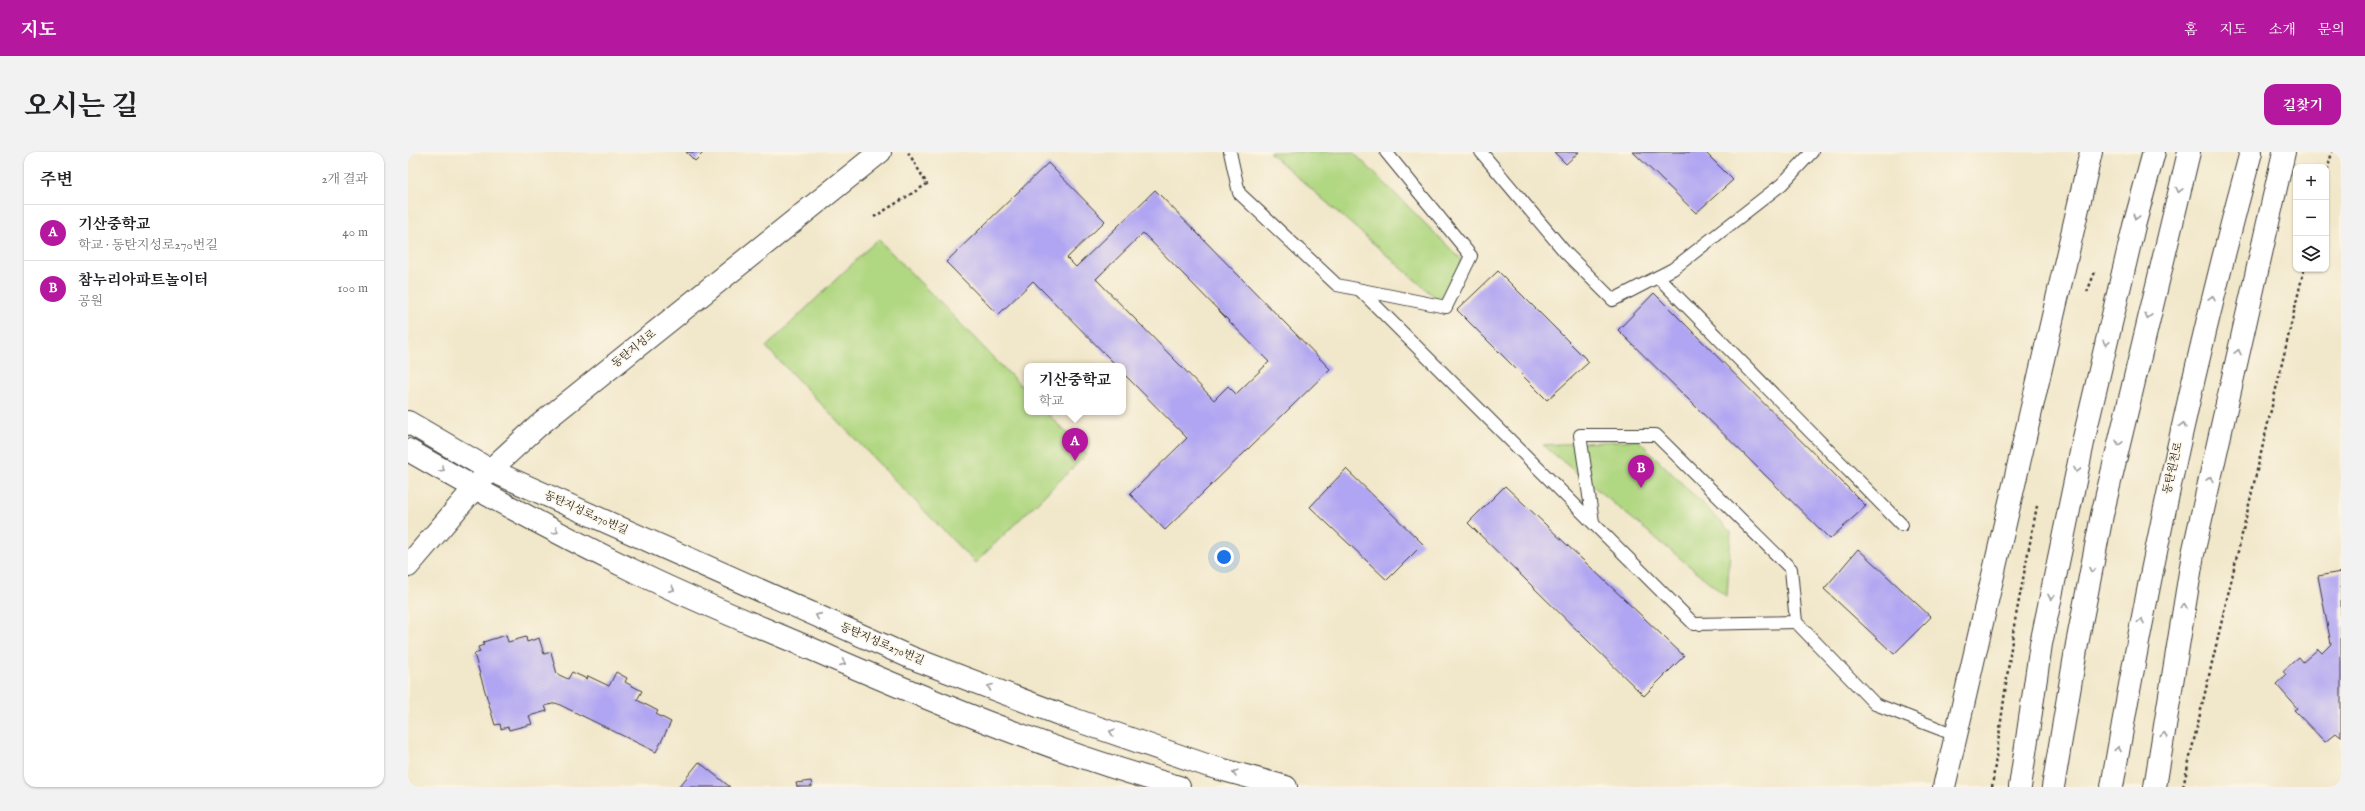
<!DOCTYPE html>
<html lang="ko">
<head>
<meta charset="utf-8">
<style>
	:root { --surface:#fff; --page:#f2f2f2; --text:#202124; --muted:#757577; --line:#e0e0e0; --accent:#b5179e }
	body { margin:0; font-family:"IM FELL English","Noto Serif KR",serif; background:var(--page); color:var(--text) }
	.controls { position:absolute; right:12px; top:12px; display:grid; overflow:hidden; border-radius:8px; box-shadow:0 1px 3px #0004 }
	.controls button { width:36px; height:36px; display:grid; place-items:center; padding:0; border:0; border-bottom:1px solid var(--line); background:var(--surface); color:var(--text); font:20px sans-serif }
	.you { position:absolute; left:816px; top:405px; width:14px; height:14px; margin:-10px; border:3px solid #fff; border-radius:50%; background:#1a73e8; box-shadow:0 0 0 6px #1a73e833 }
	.badge { display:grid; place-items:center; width:26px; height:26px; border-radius:50%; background:var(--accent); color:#fff; font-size:13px; font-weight:700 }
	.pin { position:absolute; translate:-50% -33px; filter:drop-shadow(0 1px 2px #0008) }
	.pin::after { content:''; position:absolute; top:21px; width:14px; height:12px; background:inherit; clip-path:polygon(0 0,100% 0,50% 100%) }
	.popup { position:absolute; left:616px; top:211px; width:102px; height:52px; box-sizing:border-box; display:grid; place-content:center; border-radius:8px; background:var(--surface); filter:drop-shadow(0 1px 3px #0005); font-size:13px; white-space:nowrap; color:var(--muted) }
	.popup b { font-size:15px; color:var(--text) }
	.popup::after { content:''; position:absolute; left:50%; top:100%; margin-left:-8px; border:8px solid transparent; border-top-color:var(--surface) }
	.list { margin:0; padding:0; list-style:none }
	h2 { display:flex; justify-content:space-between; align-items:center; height:52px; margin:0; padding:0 16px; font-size:17px }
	h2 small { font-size:13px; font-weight:400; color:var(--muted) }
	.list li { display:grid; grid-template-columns:26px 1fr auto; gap:12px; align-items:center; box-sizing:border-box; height:56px; padding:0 16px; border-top:1px solid var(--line) }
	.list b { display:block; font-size:15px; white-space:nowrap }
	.list p { margin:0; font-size:13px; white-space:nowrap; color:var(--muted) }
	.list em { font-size:13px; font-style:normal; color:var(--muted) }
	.icon { flex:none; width:22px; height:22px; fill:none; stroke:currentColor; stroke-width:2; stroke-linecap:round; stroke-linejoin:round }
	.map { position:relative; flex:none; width:1933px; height:635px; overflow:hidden; border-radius:12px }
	header { display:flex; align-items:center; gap:24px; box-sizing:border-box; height:56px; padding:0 20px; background:var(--accent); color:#fff }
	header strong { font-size:19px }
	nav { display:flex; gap:22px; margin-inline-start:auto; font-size:14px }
	.intro { display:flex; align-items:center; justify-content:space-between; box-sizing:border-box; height:96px; padding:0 24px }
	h1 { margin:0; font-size:28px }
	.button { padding:10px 18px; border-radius:12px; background:var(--accent); color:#fff; font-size:14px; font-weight:700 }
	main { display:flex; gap:24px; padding:0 24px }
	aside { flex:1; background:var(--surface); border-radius:12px; box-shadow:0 1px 3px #0004 }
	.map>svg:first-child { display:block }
</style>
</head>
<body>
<header>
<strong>지도</strong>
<nav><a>홈</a><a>지도</a><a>소개</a><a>문의</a></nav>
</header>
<div class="intro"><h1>오시는 길</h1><a class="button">길찾기</a></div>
<main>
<aside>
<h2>주변<small>2개 결과</small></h2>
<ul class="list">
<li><span class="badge">A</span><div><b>기산중학교</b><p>학교 · 동탄지성로270번길</p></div><em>40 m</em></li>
<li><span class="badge">B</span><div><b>참누리아파트놀이터</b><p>공원</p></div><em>100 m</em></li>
</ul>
</aside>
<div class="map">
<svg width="1933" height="635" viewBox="0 0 1933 635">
	<rect width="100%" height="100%" fill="#fcf5e5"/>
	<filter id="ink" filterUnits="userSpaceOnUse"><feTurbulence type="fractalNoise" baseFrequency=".025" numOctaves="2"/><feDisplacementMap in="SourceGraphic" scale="8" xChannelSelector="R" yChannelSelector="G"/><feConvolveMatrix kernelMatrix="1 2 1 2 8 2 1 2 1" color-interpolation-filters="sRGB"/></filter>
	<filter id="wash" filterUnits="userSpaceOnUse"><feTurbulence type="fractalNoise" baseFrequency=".012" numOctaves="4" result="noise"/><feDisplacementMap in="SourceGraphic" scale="16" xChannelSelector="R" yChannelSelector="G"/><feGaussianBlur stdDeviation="0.9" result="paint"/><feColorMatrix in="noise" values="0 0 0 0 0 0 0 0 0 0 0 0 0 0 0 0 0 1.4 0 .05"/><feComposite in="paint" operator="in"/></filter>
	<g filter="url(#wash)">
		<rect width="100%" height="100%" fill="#f1e7ca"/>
		<!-- green -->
		<g fill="#b0d781" stroke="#667a4e">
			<polygon points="861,0 945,0 1054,108 1038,155"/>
			<polygon points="470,87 619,240 619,260 638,260 679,302 567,411 358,195"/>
			<polygon points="1230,288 1323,380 1319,445 1135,293"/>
		</g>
		<g id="blocks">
			<!-- building -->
			<g fill="#b0a5f2" fill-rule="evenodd">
				<polygon points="278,0 296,0 287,9"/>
				<polygon points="1146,0 1171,0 1158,12"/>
				<polygon points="1225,0 1297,0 1325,28 1288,61"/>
				<path d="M640,11L697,69L659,106L668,115L747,38L922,217L757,378L722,342L779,286L715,221V214H709L625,129L590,163L538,110ZM735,81L861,210L828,242L820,234L806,248L688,127Z"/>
				<polygon points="1090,119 1181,210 1139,248 1049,158"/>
				<polygon points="1246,141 1458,354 1422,387 1210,178"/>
				<polygon points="938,317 1015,392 979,428 902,355"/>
				<polygon points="1097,334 1276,504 1236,544 1060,371"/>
				<polygon points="1450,397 1523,465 1486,502 1416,437"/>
				<polygon points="1933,420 1933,585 1928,581 1917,590 1886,558 1889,556 1868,532 1878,523 1875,519 1891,505 1895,510 1910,497 1914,501 1923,492 1910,424"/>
				<polygon points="98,483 100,490 118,485 119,490 131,486 136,502 143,500 149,522 160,527 164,520 179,527 180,524 201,534 208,520 219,526 217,530 234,539 229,548 250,559 248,562 263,570 248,600 148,551 137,554 139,559 121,564 124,572 101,578 100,575 93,577 92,572 87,573 66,502 72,500 70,495 76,493 75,490"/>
				<polygon points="291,610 322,635 271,635"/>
				<polygon points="403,629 404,635 389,635 388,631"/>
			</g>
		</g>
	</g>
	<g filter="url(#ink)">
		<use href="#blocks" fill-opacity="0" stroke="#3c3a36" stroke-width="1"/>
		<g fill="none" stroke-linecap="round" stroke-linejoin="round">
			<!-- service casing -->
			<g stroke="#3c3a36" stroke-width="14">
				<g id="service">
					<polyline points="822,0 831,41 929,133 1038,155 1063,104 978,0"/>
					<polyline points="1073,0 1157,100 1205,148 1265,117 1374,32 1404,0"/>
					<polyline points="1250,125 1494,373"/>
					<polyline points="952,138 1286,472 1388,470 1383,417 1248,283 1172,283 1185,370"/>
					<polyline points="1388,470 1467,552 1550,584"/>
				</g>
			</g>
			<!-- minor casing -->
			<g stroke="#3c3a36" stroke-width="24">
				<g id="minor">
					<polyline points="0,270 82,318 504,506 659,565 801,614 878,635"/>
					<path d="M0,298C73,340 148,381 224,418C288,450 356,476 422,505C535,554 652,602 771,635"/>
					<polyline points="1536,635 1683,0"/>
				</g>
			</g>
			<!-- secondary casing -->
			<g stroke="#3c3a36" stroke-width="24">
				<g id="secondary">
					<polyline points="0,414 82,318 130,274 472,0"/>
					<polyline points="1612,635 1633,492 1676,286 1726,74 1746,0"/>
					<polyline points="1645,635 1669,492 1694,363 1781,0"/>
					<path d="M1704,635C1740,421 1786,210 1843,0"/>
					<polyline points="1747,635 1785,402 1876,0"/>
				</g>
			</g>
			<!-- path -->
			<g stroke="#3c3a36" stroke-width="2.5" stroke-dasharray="3 3" stroke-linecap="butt">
				<polyline points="1918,24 1924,0"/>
				<polyline points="466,65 519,32 500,0"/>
				<polyline points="1679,140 1687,120"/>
				<polyline points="1584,635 1606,474 1629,354"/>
				<polyline points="1775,635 1896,117"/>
			</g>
			<!-- service -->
			<use href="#service" stroke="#fff" stroke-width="12"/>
			<!-- minor -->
			<use href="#minor" stroke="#fff" stroke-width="22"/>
			<!-- secondary -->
			<use href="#secondary" stroke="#fff" stroke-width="22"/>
		</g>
		<!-- one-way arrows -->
		<defs><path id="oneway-chevron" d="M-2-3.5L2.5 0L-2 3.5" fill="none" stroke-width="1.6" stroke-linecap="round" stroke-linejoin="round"/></defs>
		<g stroke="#999">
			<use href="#oneway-chevron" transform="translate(1771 38) rotate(104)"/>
			<use href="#oneway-chevron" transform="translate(1728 65) rotate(105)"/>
			<use href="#oneway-chevron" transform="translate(1804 146) rotate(-77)"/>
			<use href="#oneway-chevron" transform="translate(1740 164) rotate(103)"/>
			<use href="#oneway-chevron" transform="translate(1698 191) rotate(103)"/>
			<use href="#oneway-chevron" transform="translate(1830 200) rotate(-77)"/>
			<use href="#oneway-chevron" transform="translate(1775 273) rotate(-77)"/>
			<use href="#oneway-chevron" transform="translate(1711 291) rotate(103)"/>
			<use href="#oneway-chevron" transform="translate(34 317) rotate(30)"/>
			<use href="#oneway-chevron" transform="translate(1669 318) rotate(102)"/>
			<use href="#oneway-chevron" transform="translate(1802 327) rotate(-77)"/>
			<use href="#oneway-chevron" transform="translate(148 379) rotate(28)"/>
			<use href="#oneway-chevron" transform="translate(1684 418) rotate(101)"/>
			<use href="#oneway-chevron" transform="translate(264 437) rotate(25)"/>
			<use href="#oneway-chevron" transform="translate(1643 445) rotate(102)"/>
			<use href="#oneway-chevron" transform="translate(1776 454) rotate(-81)"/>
			<use href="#oneway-chevron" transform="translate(410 464) rotate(-156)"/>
			<use href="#oneway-chevron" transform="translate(1733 469) rotate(-79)"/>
			<use href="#oneway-chevron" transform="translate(435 511) rotate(23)"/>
			<use href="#oneway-chevron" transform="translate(582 535) rotate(-159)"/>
			<use href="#oneway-chevron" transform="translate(704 580) rotate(-161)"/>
			<use href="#oneway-chevron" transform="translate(1756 583) rotate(-81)"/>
			<use href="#oneway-chevron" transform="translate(1710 597) rotate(-80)"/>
			<use href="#oneway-chevron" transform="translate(827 621) rotate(-165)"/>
		</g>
	</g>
	<g text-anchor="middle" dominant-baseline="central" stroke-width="3" stroke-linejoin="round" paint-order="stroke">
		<!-- street labels -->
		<g font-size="11" fill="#1c1c1c" stroke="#fcf5e5">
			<text transform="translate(226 197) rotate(-39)">동탄지성로</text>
			<text transform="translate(1765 316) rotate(-77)">동탄원천로</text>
			<text transform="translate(178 361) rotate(24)">동탄지성로270번길</text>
			<text transform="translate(474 492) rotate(23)">동탄지성로270번길</text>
		</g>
	</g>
</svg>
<div class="controls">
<button>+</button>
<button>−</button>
<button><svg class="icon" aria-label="layers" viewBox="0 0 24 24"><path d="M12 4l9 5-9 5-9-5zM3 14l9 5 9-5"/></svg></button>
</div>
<div class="you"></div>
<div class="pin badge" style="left:667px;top:309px">A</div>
<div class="popup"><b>기산중학교</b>학교</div>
<div class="pin badge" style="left:1233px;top:336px">B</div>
</div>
</main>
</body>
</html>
